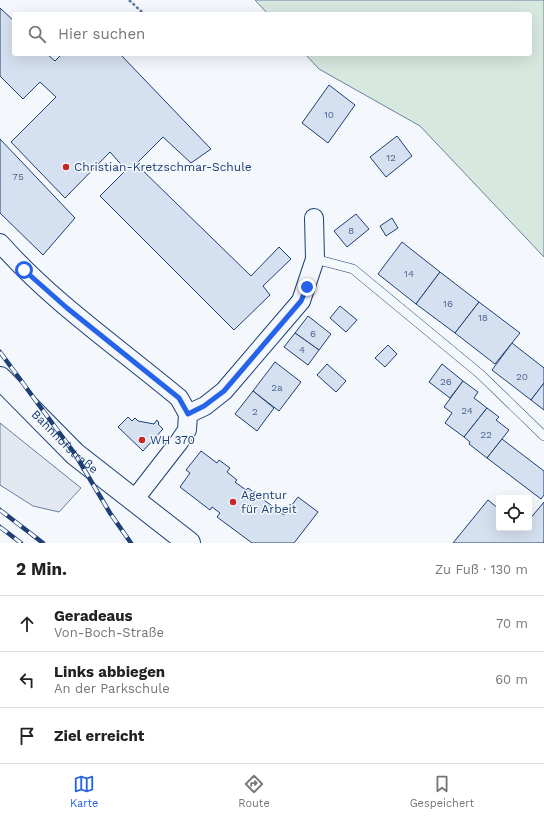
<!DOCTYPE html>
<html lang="de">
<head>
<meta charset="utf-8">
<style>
	:root { --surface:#fff; --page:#f2f2f2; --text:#222; --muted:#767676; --line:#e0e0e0; --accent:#2563eb }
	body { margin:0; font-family:"Work Sans",sans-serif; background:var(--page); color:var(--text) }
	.controls { position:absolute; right:12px; bottom:12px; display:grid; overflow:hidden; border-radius:4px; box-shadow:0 4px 16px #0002 }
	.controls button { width:36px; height:36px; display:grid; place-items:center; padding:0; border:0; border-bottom:1px solid var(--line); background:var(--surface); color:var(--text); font:20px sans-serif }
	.stop { position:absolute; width:12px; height:12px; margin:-9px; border:3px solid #2563eb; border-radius:50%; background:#fff }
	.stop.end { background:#2563eb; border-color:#fff; box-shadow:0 1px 4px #0008 }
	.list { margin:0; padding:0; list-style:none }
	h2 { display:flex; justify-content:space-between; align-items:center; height:52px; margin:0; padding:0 16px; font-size:17px }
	h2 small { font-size:13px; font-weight:400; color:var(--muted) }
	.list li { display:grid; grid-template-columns:26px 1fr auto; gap:12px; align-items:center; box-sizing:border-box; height:56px; padding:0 16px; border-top:1px solid var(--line) }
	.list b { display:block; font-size:15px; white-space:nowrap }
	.list p { margin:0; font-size:13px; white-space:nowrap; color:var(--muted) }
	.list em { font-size:13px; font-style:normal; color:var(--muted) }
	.icon { flex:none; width:22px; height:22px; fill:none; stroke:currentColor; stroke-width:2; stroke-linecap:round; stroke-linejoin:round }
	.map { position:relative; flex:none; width:544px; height:543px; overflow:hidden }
	.search { position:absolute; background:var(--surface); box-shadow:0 4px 16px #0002; left:12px; right:12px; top:12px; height:44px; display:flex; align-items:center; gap:10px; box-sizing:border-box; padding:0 14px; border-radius:4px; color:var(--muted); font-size:15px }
	.sheet { height:220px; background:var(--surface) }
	nav { display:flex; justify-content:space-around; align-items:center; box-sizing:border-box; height:56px; border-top:1px solid var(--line); background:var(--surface); font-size:11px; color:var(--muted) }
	nav a { display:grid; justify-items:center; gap:2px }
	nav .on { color:var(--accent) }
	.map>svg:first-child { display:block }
</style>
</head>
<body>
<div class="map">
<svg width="544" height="543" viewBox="0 0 544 543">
	<rect width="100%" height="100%" fill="#f4f7fb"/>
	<!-- green -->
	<polygon fill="#d7e8df" stroke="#687fa3" points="255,0 544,0 544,257 420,126 319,69 305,54 530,54 530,14 268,14"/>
	<!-- parking -->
	<polygon fill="#e3e8f0" stroke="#687fa3" points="0,423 81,488 59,512 33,506 0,485"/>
	<!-- building -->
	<g fill="#d5e0f0" stroke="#1d3f73">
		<polygon points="0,8 14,21 14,54 47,54 55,61 62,54 120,54 211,149 191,163 163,137 136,164 251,276 279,247 291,259 263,286 270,295 234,330 100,196 126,170 110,152 65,198 11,142 56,97 40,82 23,99 0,76"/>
		<polygon points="329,85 355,105 328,143 302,123"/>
		<polygon points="397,136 412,156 386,177 370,157"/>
		<polygon points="0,139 75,218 43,255 0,213"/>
		<polygon points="356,214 369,229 347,247 334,231"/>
		<polygon points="392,218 398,228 386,236 380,226"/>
		<polygon points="402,242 440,272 416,304 378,274"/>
		<polygon points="440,272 479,302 455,333 416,304"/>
		<polygon points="479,302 520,333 495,364 455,333"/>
		<polygon points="340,306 357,320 346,332 330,318"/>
		<polygon points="308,316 331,334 319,350 295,333"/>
		<polygon points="295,333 319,350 308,365 284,347"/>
		<polygon points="512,343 544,368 544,383 531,400 492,370"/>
		<polygon points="388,345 397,354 385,367 375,358"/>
		<polygon points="275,362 301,382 279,411 253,391"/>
		<polygon points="327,364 346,381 336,392 317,375"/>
		<polygon points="442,364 463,381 450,398 429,382"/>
		<polygon points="463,381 478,392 474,398 487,408 464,437 445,423 452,413 444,407"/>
		<polygon points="544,383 544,410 531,400"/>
		<polygon points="253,391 274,408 257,431 235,414"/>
		<polygon points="487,408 499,417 496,420 509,430 487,458 469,444 470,442 464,437"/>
		<polygon points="128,417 132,421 135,418 138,421 154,424 157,420 159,423 158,424 163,429 143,451 118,427"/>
		<polygon points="502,439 544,471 544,495 541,499 487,458"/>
		<polygon points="201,451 217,463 219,460 230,468 227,472 237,480 235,482 246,490 248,488 284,515 298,497 318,512 294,543 252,543 217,517 220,513 212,507 210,510 180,487 190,473 186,470"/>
		<polygon points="488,500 499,509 499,528 529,528 529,520 544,502 544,543 453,543"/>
	</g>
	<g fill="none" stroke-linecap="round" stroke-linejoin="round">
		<!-- lane casing -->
		<g stroke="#1d3f73" stroke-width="10">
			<polyline id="lane" points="315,259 353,269 480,374 544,436"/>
		</g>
		<!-- street casing -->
		<g stroke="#1d3f73" stroke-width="20">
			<g id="street">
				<path d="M0,243C52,302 118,347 179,398L188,414"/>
				<polyline points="134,500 179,442 187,430 188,414 205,406 224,391 301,301 315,259 314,218"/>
			</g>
		</g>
		<!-- secondary casing -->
		<g stroke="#1d3f73" stroke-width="24">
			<g id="secondary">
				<path id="s1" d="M0,378L75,454L189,543"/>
			</g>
		</g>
		<!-- path -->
		<polyline stroke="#5e769c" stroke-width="2.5" stroke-dasharray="3 2" stroke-linecap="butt" points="129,0 144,14"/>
		<!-- lane -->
		<use href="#lane" stroke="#f4f7fb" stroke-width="9"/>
		<!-- street -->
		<use href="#street" stroke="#f4f7fb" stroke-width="18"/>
		<!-- secondary -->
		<use href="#secondary" stroke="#f4f7fb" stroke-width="22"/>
		<!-- rail casing -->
		<g stroke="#1d3f73" stroke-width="4.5">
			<g id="rail">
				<polyline points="0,352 75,454 110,513 131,543"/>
				<polyline points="0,510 43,543"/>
				<polyline points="0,527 21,543"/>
			</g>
		</g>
		<!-- rail -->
		<use href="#rail" stroke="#f4f7fb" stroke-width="3" stroke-dasharray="9" stroke-linecap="butt"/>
	</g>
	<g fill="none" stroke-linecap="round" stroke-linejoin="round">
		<!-- route -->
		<polyline stroke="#2563eb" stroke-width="5" points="24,270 67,308 179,398 188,414 204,406 224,391 301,301 307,287"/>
	</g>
	<!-- markers -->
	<g fill="#c62828" stroke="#f4f7fb" stroke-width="1.5">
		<circle cx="66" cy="167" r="4"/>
		<circle cx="142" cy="440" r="4"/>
		<circle cx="233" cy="502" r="4"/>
	</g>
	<g text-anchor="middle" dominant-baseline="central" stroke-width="3" stroke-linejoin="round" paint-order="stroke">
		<!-- number labels -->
		<g font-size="10" fill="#4b6792">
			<text x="329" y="114">10</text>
			<text x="391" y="157">12</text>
			<text x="18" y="176">75</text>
			<text x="351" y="230">8</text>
			<text x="409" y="273">14</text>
			<text x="448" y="303">16</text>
			<text x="483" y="317">18</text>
			<text x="313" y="333">6</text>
			<text x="302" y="349">4</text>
			<text x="522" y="376">20</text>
			<text x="446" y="381">26</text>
			<text x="277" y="387">2a</text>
			<text x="467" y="410">24</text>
			<text x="255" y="411">2</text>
			<text x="486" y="434">22</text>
		</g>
		<!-- poi labels -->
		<g font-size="12" fill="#1d3f73" stroke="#f4f7fb" text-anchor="start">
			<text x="74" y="167">Christian-Kretzschmar-Schule</text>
			<text x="150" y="440">WH 370</text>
			<text x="241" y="495">Agentur<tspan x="241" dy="14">für Arbeit</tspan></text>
		</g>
		<!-- street labels -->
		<g font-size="12" fill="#1d3f73" stroke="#f4f7fb">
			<text stroke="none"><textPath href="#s1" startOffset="91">Bahnhofstraße</textPath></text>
		</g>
	</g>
</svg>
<div class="controls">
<button><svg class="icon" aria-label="locate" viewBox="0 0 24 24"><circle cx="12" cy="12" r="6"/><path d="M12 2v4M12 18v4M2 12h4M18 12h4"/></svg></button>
</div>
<div class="stop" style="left:24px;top:270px"></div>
<div class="stop end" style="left:307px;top:287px"></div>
<div class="search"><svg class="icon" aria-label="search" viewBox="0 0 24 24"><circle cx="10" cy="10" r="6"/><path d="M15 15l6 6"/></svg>Hier suchen</div>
</div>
<section class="sheet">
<h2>2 Min.<small>Zu Fuß · 130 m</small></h2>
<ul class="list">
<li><svg class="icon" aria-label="ahead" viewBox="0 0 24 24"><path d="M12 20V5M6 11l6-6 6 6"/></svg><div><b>Geradeaus</b><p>Von-Boch-Straße</p></div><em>70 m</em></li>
<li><svg class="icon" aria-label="left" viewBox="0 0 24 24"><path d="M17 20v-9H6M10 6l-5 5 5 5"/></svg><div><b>Links abbiegen</b><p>An der Parkschule</p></div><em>60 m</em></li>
<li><svg class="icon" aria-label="arrive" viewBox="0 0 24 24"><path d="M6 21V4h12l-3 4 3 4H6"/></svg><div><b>Ziel erreicht</b></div></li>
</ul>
</section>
<nav>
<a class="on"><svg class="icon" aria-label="map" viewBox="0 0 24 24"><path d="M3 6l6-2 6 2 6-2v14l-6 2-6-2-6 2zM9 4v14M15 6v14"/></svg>Karte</a>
<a><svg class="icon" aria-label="directions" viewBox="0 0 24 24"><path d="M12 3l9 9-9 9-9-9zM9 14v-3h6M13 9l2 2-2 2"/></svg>Route</a>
<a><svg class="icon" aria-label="saved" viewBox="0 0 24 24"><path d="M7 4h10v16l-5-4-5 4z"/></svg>Gespeichert</a>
</nav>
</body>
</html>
